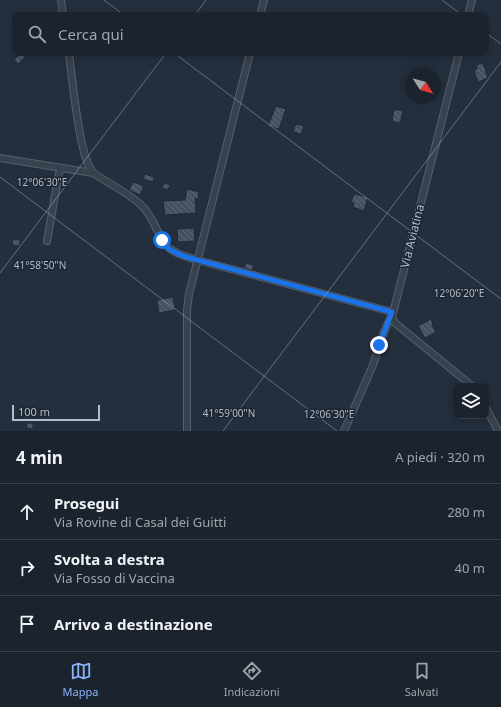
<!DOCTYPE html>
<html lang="it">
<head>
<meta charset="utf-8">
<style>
	:root { --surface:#1b232e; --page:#242b36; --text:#f1f3f6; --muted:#a0a4aa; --line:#39404a; --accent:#8ab4f8 }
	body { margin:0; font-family:"Noto Sans",sans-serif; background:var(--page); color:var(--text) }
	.controls { position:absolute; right:12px; bottom:12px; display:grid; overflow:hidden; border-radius:8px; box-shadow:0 2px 10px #0003 }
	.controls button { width:36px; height:36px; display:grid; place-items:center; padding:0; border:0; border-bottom:1px solid var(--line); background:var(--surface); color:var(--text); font:20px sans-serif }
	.compass { position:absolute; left:405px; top:68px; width:36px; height:36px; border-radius:50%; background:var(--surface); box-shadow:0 2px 10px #0003; rotate:127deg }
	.scale { position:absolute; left:12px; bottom:10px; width:88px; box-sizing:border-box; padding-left:4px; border:2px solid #b4bcc9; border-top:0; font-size:11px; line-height:14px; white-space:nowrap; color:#b4bcc9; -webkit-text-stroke:3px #1d2633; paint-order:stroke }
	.stop { position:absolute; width:12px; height:12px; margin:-9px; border:3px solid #1a73e8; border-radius:50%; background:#fff }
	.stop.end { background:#1a73e8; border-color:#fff; box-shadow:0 1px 4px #0008 }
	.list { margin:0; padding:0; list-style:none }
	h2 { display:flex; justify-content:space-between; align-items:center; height:52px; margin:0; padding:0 16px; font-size:17px }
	h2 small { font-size:13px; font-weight:400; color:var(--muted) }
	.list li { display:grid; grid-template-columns:26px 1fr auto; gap:12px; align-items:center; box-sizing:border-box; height:56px; padding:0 16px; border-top:1px solid var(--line) }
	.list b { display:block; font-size:15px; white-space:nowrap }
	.list p { margin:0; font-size:13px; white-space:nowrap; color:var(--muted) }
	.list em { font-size:13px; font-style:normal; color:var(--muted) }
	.icon { flex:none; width:22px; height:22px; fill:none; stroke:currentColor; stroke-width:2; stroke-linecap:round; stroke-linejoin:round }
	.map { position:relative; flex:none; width:501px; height:431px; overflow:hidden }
	.search { position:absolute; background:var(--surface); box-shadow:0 2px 10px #0003; left:12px; right:12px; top:12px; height:44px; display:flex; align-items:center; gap:10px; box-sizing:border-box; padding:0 14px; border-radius:8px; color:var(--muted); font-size:15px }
	.sheet { height:220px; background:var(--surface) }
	nav { display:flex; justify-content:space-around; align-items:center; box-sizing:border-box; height:56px; border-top:1px solid var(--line); background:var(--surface); font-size:11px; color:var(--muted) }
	nav a { display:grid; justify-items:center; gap:2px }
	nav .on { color:var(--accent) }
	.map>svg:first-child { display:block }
</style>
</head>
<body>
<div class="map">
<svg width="501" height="431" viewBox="0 0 501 431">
	<defs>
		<pattern id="building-back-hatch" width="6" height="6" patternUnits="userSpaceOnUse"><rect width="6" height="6" fill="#455162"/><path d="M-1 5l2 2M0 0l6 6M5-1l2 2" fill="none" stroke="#5d6877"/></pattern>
	</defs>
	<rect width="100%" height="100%" fill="#242f3e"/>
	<!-- building -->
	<g fill="url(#building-back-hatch)" stroke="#1f2835">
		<polygon points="21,53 23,53 26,56 18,64 14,60"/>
		<polygon points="483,63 488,78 478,82 474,70 477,69 476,65"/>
		<polygon points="276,106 286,109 279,129 268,126"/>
		<polygon points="394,109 403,111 400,123 392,121"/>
		<polygon points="296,124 304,126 301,134 293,132"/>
		<polygon points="145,174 154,177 153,182 143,179"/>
		<polygon points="133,182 144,186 140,195 129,190"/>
		<polygon points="164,183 170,185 168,190 162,188"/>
		<polygon points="187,189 199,192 198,199 195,198 196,213 165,215 163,201 185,200"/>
		<polygon points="354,194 368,197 364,211 353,207 354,203 351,202"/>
		<polygon points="194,228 195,241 178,242 177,229"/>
		<polygon points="13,239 20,240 20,246 12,245"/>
		<polygon points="246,263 254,265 252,270 244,268"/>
		<polygon points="173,297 175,310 159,313 157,300"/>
		<polygon points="431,319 433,324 432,325 436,332 425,338 418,326"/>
		<polygon points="27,423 33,423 33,429 26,428"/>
	</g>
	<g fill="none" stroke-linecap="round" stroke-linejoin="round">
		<!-- minor casing -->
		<g stroke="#565f6c" stroke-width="8">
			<g id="minor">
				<polyline points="61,0 63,15"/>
				<polyline points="260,15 264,0"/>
				<polyline points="468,15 472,0"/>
				<path d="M69,53C72,80 75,107 80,134C83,148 85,161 93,173C108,183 127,192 141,205C155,217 157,238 169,248C177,255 188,257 197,260L392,312"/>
				<polyline points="459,53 392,317 395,323 472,386"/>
				<polyline points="0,158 93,173"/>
				<polyline points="47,241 59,173 62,168"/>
				<polyline points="486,408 498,431"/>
				<polyline points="187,431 187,310 189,294 250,53"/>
				<polyline points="344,431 373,365 384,332 392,314"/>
			</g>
		</g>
		<!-- minor -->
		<use href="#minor" stroke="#38414e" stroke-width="6"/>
	</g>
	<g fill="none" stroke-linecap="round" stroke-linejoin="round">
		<!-- route -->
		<polyline stroke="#1a73e8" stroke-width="5" points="162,240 169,249 183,256 392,312 379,345"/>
	</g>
	<!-- ticks -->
	<path fill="none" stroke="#b4bcc9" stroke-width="1" stroke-opacity="0.45" d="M104,0L124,15M442,0L462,15M195,15L206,0M486,33L501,44M174,53L501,299M0,177L337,431M0,273L166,53M223,431L501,62"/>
	<g text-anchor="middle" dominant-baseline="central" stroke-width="3" stroke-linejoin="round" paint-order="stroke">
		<!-- street labels -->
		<g font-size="12" fill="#b4bcc9" stroke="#1d2633">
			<text transform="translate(412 236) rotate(-76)">Via Aviatina</text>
		</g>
	</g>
	<g font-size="10" text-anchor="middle" fill="#b4bcc9" stroke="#1d2633" stroke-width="3" stroke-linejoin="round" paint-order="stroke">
		<text x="42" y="186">12°06'30"E</text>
		<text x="40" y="269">41°58'50"N</text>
		<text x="459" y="297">12°06'20"E</text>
		<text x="229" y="417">41°59'00"N</text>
		<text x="329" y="418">12°06'30"E</text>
	</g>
</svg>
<div class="controls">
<button><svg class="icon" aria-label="layers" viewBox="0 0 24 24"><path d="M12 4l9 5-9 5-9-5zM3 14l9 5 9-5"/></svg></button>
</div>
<svg class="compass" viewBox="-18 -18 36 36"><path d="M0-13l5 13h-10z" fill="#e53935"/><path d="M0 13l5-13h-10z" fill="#a0a4aa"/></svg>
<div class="scale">100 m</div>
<div class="stop" style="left:162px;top:240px"></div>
<div class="stop end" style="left:379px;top:345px"></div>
<div class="search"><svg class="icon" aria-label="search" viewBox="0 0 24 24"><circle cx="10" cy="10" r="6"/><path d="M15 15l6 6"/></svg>Cerca qui</div>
</div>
<section class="sheet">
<h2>4 min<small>A piedi · 320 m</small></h2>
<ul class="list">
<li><svg class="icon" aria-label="ahead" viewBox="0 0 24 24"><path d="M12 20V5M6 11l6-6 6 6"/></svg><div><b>Prosegui</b><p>Via Rovine di Casal dei Guitti</p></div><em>280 m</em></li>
<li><svg class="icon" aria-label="right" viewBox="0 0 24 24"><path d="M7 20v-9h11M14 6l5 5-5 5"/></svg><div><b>Svolta a destra</b><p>Via Fosso di Vaccina</p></div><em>40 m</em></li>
<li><svg class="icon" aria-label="arrive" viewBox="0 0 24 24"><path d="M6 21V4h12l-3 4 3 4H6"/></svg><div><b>Arrivo a destinazione</b></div></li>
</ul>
</section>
<nav>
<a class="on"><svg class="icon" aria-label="map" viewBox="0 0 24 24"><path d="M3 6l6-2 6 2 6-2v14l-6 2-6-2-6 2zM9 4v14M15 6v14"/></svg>Mappa</a>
<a><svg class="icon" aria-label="directions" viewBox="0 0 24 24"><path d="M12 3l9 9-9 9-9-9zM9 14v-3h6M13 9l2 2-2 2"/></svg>Indicazioni</a>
<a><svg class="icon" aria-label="saved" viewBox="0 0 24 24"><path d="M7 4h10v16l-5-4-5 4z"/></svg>Salvati</a>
</nav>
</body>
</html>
